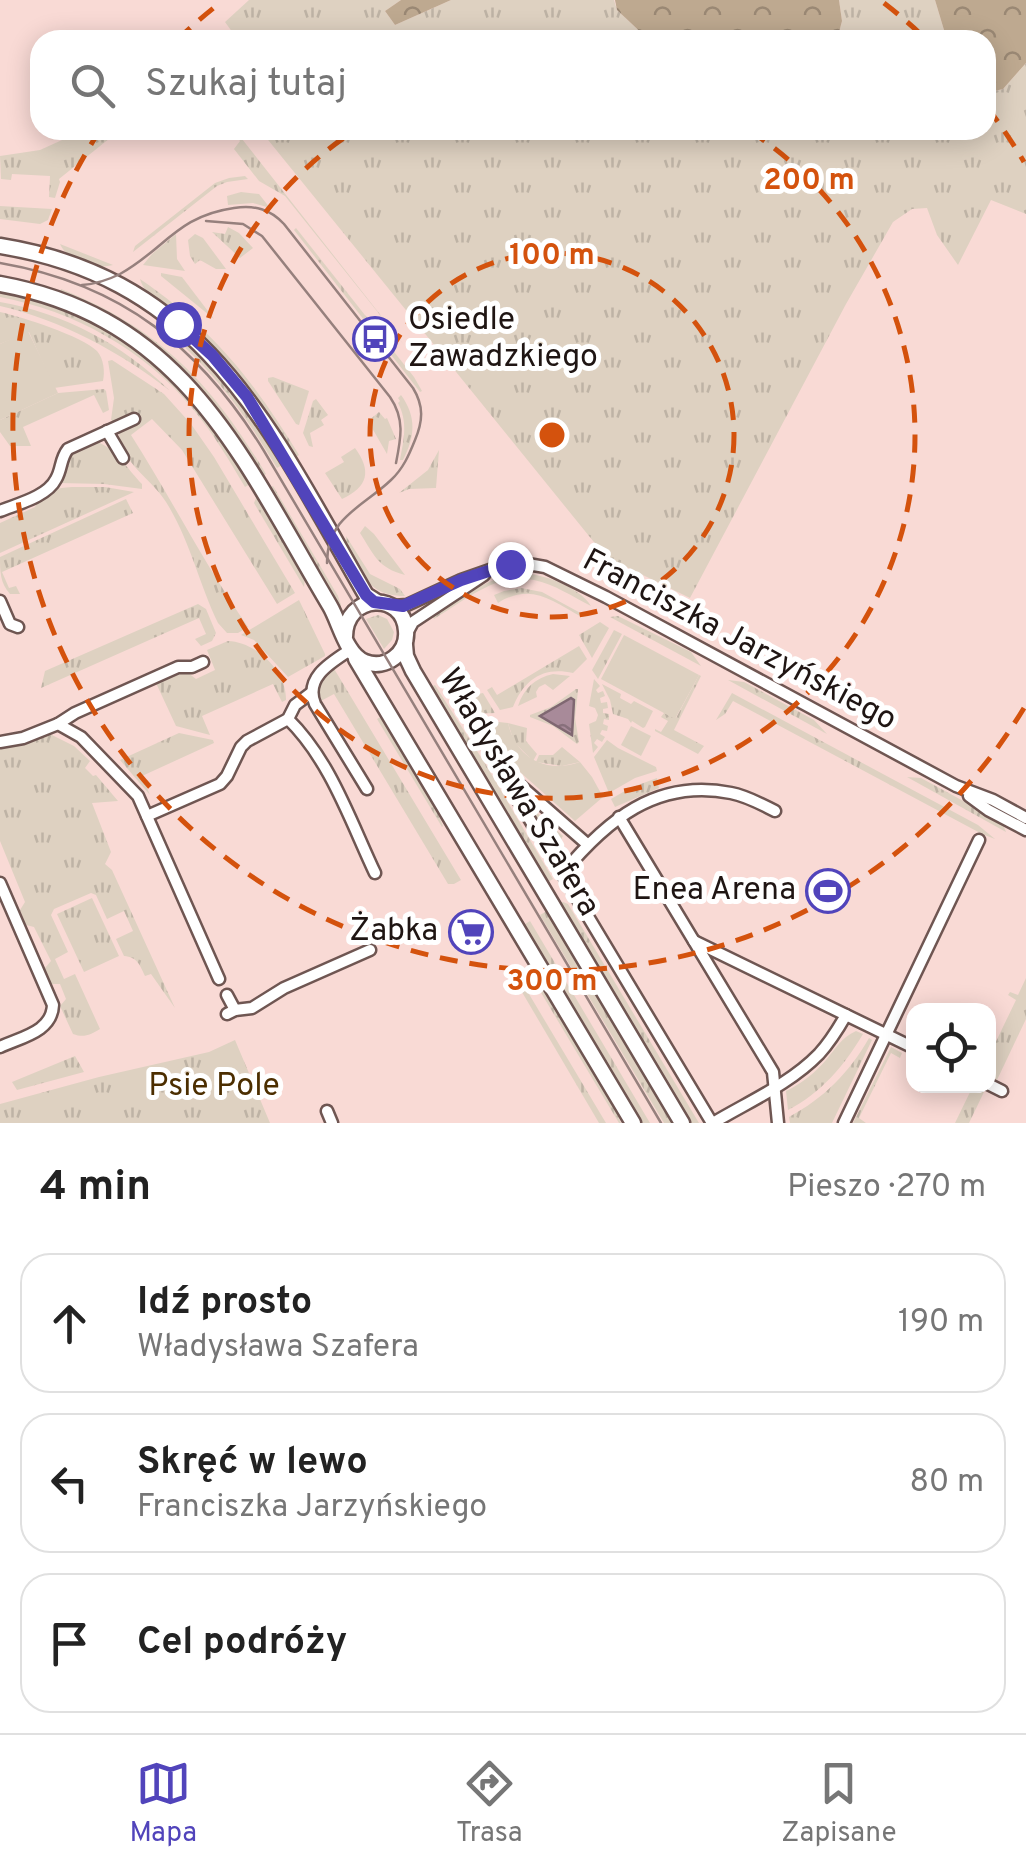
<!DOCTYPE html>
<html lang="pl">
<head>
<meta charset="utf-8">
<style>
	:root { --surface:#fff; --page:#f6f6f6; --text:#222; --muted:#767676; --line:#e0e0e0; --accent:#5144bb }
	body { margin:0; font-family:Overpass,sans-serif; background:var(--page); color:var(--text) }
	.controls { position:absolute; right:30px; bottom:30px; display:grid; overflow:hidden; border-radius:20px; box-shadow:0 5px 25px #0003 }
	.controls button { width:90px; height:90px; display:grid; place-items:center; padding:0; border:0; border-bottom:2px solid var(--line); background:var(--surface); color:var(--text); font:50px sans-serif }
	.stop { position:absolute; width:30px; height:30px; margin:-22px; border:8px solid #5144bb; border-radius:50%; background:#fff }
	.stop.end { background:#5144bb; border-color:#fff; box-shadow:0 2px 10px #0008 }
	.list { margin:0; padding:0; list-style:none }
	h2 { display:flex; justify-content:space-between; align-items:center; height:130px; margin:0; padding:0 40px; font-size:42px }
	h2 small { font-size:32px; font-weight:400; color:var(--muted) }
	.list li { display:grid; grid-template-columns:65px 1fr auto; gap:30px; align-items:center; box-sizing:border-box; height:140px; margin:0 20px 20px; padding:0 20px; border:2px solid var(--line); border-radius:30px }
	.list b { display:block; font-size:38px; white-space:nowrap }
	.list p { margin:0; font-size:32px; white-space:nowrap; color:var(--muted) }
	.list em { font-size:32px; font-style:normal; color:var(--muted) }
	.icon { flex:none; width:55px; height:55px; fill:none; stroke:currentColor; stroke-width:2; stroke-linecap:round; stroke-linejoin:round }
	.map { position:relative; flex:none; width:1026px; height:1123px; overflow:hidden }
	.search { position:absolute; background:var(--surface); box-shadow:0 5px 25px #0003; left:30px; right:30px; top:30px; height:110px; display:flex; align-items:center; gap:25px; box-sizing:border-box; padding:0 35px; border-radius:30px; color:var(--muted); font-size:38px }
	.sheet { height:610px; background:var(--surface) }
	nav { display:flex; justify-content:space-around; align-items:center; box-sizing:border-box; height:140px; border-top:2px solid var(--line); background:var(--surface); font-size:28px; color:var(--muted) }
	nav a { display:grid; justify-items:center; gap:5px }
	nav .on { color:var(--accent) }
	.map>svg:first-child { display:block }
</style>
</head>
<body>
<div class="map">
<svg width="1026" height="1123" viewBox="0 0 1026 1123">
	<defs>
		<pattern id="grass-tufts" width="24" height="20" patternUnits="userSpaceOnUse" patternTransform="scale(2.5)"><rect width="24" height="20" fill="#ded1c1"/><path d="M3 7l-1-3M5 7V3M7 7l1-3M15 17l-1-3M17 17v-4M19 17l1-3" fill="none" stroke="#beb3a5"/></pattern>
		<pattern id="forest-crowns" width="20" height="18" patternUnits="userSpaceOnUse" patternTransform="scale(2.5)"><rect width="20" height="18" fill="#bea990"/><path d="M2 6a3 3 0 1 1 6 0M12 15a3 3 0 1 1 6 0" fill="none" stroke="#9a8874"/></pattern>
		<pattern id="water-ripples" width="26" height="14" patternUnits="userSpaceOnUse" patternTransform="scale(2.5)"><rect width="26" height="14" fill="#a88a99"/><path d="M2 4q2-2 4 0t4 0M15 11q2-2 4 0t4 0" fill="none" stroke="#88707c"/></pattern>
	</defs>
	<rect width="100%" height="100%" fill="#f9dad5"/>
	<!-- grass -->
	<g fill="url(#grass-tufts)" fill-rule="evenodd">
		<polygon points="249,0 401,0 385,11 395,25 451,0 614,0 617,10 649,40 238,40 225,22"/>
		<polygon points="839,0 935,0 947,40 837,40 842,21"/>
		<polygon points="1026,63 1026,214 991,200 958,265 937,235 927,208 912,209 893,222 846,304 690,598 606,557 260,130 986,130 986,93 1003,89"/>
		<polygon points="84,130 120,130 59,179 60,182 55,198 49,197 50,176 12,174 11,180 1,179 0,156 40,150"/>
		<polygon points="231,130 235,130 408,350 285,196 259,181 234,149 240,141"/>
		<polygon points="245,176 248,179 227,182 217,186 133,252 135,246 215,183 229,178"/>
		<polygon points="241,192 259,194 270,208 253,203 228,205 227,196"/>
		<polygon points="0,206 52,209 48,220 40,224 0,219"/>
		<polygon points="228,227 239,233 253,248 240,258 212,232 225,234"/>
		<polygon points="296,228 414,377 422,391 420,392 294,230"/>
		<polygon points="176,234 177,259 185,271 143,265 152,254"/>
		<polygon points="195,234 203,238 226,269 216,269 200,260 195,264 190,256 188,240"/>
		<path d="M60,244L113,265C96,270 67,261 60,244Z"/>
		<polygon points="161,273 182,277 214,319 161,276"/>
		<path d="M140,279C212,328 254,381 299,455L293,459C261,405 228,356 179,317C164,305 145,297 140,279Z"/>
		<path d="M61,289C161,329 212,384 266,474L261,477C206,388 159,334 60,293Z"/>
		<path d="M0,291C124,314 187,382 250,484L245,487C229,460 213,433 193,409C145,350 74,311 0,297Z"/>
		<path d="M0,302C63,313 123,344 169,390C120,352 61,320 0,306Z"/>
		<path d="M0,312C22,317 82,336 97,351C104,359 105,372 103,381L54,388L29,332L0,344Z"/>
		<path d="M183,337C223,375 254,417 282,465L277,468C249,421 220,379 179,342Z"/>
		<path d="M112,360L164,394L191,424L214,457L295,593L277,604L182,450L152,419L131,435C171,498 205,565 248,627L238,633H227L218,623C199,584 190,540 166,502C152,479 119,461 119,433L123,429L111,420L114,398L108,361Z"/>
		<polygon points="273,377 309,391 299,425 296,424 268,381 268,378"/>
		<polygon points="104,389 106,391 109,410 103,413 94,395 23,427 31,446 10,446 0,432 0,420 58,393"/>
		<path d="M401,395C417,417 415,437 403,460H400C404,439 408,422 398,403L400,401L398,398Z"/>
		<polygon points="316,399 328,415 321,420 324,425 310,433 313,447 309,446 303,433 313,401"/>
		<polygon points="379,412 385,419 387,418 396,439 389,441 387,454 368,421"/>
		<path d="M96,442C113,445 129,471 142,484V489L104,484L58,483C66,453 66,452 96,442Z"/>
		<path d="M355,448C372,471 368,487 342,499L325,473L344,462L341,457Z"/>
		<polygon points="439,450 436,488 409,489 399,493 428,470"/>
		<polygon points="273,486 338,596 341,605 340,609 268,489"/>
		<path d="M72,487H105L134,492L0,553V523L35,507C42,491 56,488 72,487Z"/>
		<polygon points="257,496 305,578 304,587 254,503"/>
		<path d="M126,499L133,513L2,572L9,588L16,586L20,594H10C0,583 0,571 0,557Z"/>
		<path d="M365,526L374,534L405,575C378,568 374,555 360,533Z"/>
		<path d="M346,536L370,574L400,589L405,596C381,596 369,587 358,568C351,557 345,549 346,536Z"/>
		<path d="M522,573C543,574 580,587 591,606C573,597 554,584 534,580C498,571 463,602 434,619L432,615C460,599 488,576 522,573Z"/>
		<path d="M521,588L542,592L586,616L582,617C552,601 531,582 498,603L494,595L504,591Z"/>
		<polygon points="299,600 325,654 325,656 288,677 254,640 241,635"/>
		<polygon points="198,604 206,609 216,633 212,641 201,646 195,639 206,634 199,618 41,688 45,671"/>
		<polygon points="378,615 387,619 394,632 392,640 384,649 366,619"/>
		<polygon points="618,616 691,652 701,666 610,617"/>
		<polygon points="600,622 609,628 592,658 579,635"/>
		<polygon points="614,630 622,634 598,679 592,670"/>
		<path d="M228,641C256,642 287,671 286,700L282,702L273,684L202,716L210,735L176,726L156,683L178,673L187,672L196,679L215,670L207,650Z"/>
		<path d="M579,646L587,659L573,673C544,666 524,679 513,707L500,710L487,690L492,687L497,695Z"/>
		<path d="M333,667L461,880L454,884H448L334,694L319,702C314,683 319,679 333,667Z"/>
		<path d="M553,674L570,676L553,690L545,684L539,687L536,692L537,697L518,706C524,688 535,678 553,674Z"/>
		<polygon points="699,675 701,676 674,730 704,746 698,754 655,731 655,729 661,732 668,721 661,717 664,713 676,718"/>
		<polygon points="594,679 600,686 596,690 598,693 603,691 605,696 600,698 601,703 607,702 608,708 603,709 603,713 609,714 609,720 604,719 603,724 608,726 607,731 602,730 600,734 605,737 602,742 597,739 594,743 598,747 593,753 589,724 596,721 598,715 595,708 589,706"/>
		<polygon points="728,680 744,682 814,720 827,734"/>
		<polygon points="602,684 621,694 620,698 631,704 634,701 653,711 645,727 643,728 632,721 631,723 628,719 613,714 610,700"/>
		<polygon points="435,685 486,765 553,879 546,883 431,687"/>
		<path d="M576,689H578V691L575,718L579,742L577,744L553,726L530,717V715L551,707ZM570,698H573L572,735L540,717Z"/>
		<path d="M459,691L468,696L483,693L495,713C472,714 466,713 455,693Z"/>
		<polygon points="732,693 978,825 995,839 982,834 733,701 725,714 716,720"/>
		<polygon points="384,715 431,797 443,826 442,827 377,719"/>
		<polygon points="508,723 527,728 526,741 537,754 533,761 514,742"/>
		<path d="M48,733L74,746L90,761L85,768L93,776L96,775L118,801L92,803L111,852L105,864L112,870L175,1008L151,974L145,976C140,965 137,957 124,956L116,939L133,931L124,911L107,919L96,895L91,893L54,909L51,915L68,952L55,959L64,979L75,974L100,1029C90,1035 84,1038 73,1034L60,1006L66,999L60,984H51L45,968L51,961L34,927L26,925L20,910L25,902L0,841V749L11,747Z"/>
		<polygon points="179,733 213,740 214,743 142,776 150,795 120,760"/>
		<polygon points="607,740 618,748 656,767 657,771 635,778 609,793 594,757"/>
		<polygon points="562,747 580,762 562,766 536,762 539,755 553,755"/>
		<polygon points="907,777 921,778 1002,822 1006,832"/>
		<polygon points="657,778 659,788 615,807 611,799 630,788"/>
		<polygon points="524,801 563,836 554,851"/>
		<polygon points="92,898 119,956 84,972 57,914"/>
		<polygon points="563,902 568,904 699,1123 689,1123 558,905"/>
		<polygon points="547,911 674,1123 664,1123 540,915"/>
		<polygon points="530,921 650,1123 641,1123 522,926"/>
		<polygon points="531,976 540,980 607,1093 621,1123 619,1123"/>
		<polygon points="1026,978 1026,1019 997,1080 989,1075 989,1056 1016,1000 1008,995 1010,992 1018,995"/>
		<polygon points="523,984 606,1123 599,1123 519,987"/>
		<path d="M856,1031L863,1034C844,1066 821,1093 788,1110L786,1091C801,1084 815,1073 826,1060C836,1048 841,1038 856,1031Z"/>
		<path d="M869,1038L872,1040L832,1123H790L789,1117C824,1098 849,1073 869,1038Z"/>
		<polygon points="235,1040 270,1123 0,1123 0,1104 99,1077 209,1052"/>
		<polygon points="891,1047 902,1053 900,1058 891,1053 859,1118 866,1123 853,1123"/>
		<polygon points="75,1056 84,1072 17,1090 12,1082"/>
		<polygon points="964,1086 971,1086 984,1092 969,1123 955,1123 971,1090"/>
	</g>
	<!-- forest -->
	<g fill="url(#forest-crowns)">
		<polygon points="401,0 451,0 395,25 385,11"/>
		<polygon points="615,0 839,0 842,21 837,40 649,40 617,10"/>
		<polygon points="935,0 1026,0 1026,63 1003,89 986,93 986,40 947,40"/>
	</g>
	<!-- garden -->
	<g fill="#ded1c1">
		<polygon points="28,331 58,393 0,420 0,344"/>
		<polygon points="624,635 699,675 675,719 601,679"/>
		<path d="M480,720L508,723C516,758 546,774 580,762L592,777L603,797L575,821L502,756Z"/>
		<polygon points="631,726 651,736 641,756 621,745"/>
	</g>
	<!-- water -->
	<polygon fill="url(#water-ripples)" stroke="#7f6771" stroke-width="2.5" points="571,698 574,700 572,735 540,716"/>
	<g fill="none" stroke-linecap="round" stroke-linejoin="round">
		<!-- street casing -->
		<g stroke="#6f5652" stroke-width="15">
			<g id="street">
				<polyline points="107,431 123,458"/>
				<path d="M0,511C17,504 47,497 56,479C62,469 60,459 68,449L134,419"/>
				<polyline points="0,601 10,624 18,627"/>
				<polyline points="393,606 407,605 461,580 501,566 522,563 545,567 606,597 956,786 993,800 1026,818"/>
				<polyline points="407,633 413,622 484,575"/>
				<path d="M350,650C330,663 304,678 315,704L367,789"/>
				<path d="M288,719C330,760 350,820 375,873"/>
				<polyline points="58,724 75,713 178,667 192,667 203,662"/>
				<polyline points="0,742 23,738 58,724 81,737 138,796 219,979"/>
				<polyline points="497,765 712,1123"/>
				<polyline points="506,773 587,844"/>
				<polyline points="969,796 988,810 1026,830"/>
				<polyline points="147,816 220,784 227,776 241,747 247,741 288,719 295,705 311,693"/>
				<polyline points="619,817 773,1072 778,1123"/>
				<path d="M562,874C606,821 656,778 731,793C747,796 761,804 775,811"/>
				<path d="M0,883L53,1005C52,1032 21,1037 0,1047"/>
				<polyline points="694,941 846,1015"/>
				<polyline points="227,995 235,1010"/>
				<polyline points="227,1014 235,1010 252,1008 284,988 370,950"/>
				<polyline points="988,1084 1002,1091"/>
				<polyline points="327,1111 332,1123"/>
				<path d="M713,1123C748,1102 790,1084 819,1054C830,1042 838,1029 846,1015L914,1048"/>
				<polyline points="844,1123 979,840"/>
			</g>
		</g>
		<!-- secondary casing -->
		<g stroke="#6f5652" stroke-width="19">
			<g id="secondary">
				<path d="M0,246C206,279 272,432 366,595L377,602"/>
				<path d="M0,284C186,318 243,460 330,606C340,623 346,655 365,662C386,670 408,653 406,631C404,591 345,593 345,637"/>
				<polyline points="405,645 406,656 413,671 682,1123"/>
				<polyline points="356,659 633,1123"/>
			</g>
		</g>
		<!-- street -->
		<use href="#street" stroke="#fff" stroke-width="10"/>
		<!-- secondary -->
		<use href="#secondary" stroke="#fff" stroke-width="14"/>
		<!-- tram -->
		<g stroke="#96807d" stroke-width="2.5">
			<path d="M206,221L243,224L262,236L390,397C405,419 401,438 396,463"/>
			<path d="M0,263C122,284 200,347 264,451L661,1123"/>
			<path d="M82,285C96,284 108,280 120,274C165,249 177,216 234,208C255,205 270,209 284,224L413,388C424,406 423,421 415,440C409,455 403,469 391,480C363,507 327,517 327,563"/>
		</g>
	</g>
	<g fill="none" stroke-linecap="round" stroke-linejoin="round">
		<!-- route -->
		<polyline stroke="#5144bb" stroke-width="12" points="178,324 212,355 247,397 366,595 374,602 403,606 461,580 510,564"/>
	</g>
	<!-- distance rings -->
	<g fill="none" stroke="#d4520d" stroke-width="5" stroke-dasharray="18 12">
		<circle cx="552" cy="435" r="182"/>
		<path d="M750 131A363 363 0 1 1 354 131"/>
		<path d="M1024 708A545 545 0 1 1 100 130M177 40A545 545 0 0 1 220 3M884 3A545 545 0 0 1 927 40M987 107A545 545 0 0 1 1024 162"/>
	</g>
	<!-- icons -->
	<defs>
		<g id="bus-ring" transform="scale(2.25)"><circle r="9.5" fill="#fff" stroke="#5144bb" stroke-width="1.5"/><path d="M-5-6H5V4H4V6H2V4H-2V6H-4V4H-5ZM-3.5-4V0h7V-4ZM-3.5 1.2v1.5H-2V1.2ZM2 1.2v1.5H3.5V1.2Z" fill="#5144bb"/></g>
		<g id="stadium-ring" transform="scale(2.25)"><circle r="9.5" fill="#fff" stroke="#5144bb" stroke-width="1.5"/><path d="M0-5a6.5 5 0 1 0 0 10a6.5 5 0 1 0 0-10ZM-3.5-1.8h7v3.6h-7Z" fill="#5144bb"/></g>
		<g id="supermarket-ring" transform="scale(2.25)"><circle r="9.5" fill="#fff" stroke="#5144bb" stroke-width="1.5"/><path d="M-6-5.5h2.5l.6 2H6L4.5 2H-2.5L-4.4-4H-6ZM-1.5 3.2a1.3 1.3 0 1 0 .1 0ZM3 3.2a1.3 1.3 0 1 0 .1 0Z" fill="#5144bb"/></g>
	</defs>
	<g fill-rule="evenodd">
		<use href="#bus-ring" x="375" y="339"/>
		<use href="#stadium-ring" x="828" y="891"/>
		<use href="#supermarket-ring" x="471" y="932"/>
	</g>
	<g text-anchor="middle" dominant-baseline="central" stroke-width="10" stroke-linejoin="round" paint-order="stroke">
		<!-- poi labels -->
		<g font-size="32" fill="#1f1513" stroke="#fff" text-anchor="end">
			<text x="408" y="321" text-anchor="start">Osiedle<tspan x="408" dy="37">Zawadzkiego</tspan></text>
			<text x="796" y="891">Enea Arena</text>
			<text x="438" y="932">Żabka</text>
		</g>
		<!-- street labels -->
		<g font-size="32" fill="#1f1513" stroke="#fff">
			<text transform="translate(739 641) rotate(28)">Franciszka Jarzyńskiego</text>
			<text transform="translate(518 793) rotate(59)">Władysława Szafera</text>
		</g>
		<!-- park labels -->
		<g font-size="32" fill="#4c2e00" stroke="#fff">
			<text x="214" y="1087">Psie Pole</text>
		</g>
	</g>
	<circle cx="552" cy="435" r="15" fill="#d4520d" stroke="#fff" stroke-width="5"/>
	<g font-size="30" text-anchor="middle" font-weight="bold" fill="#d4520d" stroke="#fff" stroke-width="10" stroke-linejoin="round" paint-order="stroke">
		<text x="809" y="189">200 m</text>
		<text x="552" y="264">100 m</text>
		<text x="552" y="990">300 m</text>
	</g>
</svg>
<div class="controls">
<button><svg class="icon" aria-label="locate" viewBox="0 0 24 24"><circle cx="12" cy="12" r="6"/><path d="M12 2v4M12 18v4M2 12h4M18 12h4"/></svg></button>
</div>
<div class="stop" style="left:178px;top:324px"></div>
<div class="stop end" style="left:510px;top:564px"></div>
<div class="search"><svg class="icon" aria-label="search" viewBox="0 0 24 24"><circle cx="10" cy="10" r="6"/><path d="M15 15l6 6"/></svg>Szukaj tutaj</div>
</div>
<section class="sheet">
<h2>4 min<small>Pieszo · 270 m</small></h2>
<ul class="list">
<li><svg class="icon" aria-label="ahead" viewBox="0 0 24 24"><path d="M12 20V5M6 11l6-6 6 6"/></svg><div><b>Idź prosto</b><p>Władysława Szafera</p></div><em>190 m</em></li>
<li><svg class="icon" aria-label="left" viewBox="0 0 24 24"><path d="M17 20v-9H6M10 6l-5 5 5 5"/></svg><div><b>Skręć w lewo</b><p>Franciszka Jarzyńskiego</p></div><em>80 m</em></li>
<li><svg class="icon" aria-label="arrive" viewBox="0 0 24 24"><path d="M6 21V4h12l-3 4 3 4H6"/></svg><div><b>Cel podróży</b></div></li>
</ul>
</section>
<nav>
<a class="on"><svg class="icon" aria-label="map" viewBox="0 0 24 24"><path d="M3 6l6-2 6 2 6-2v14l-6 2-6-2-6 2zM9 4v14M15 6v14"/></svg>Mapa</a>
<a><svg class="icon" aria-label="directions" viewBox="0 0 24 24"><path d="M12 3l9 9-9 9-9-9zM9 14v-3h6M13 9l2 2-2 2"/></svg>Trasa</a>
<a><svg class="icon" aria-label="saved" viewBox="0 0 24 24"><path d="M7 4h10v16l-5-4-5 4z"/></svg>Zapisane</a>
</nav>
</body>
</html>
